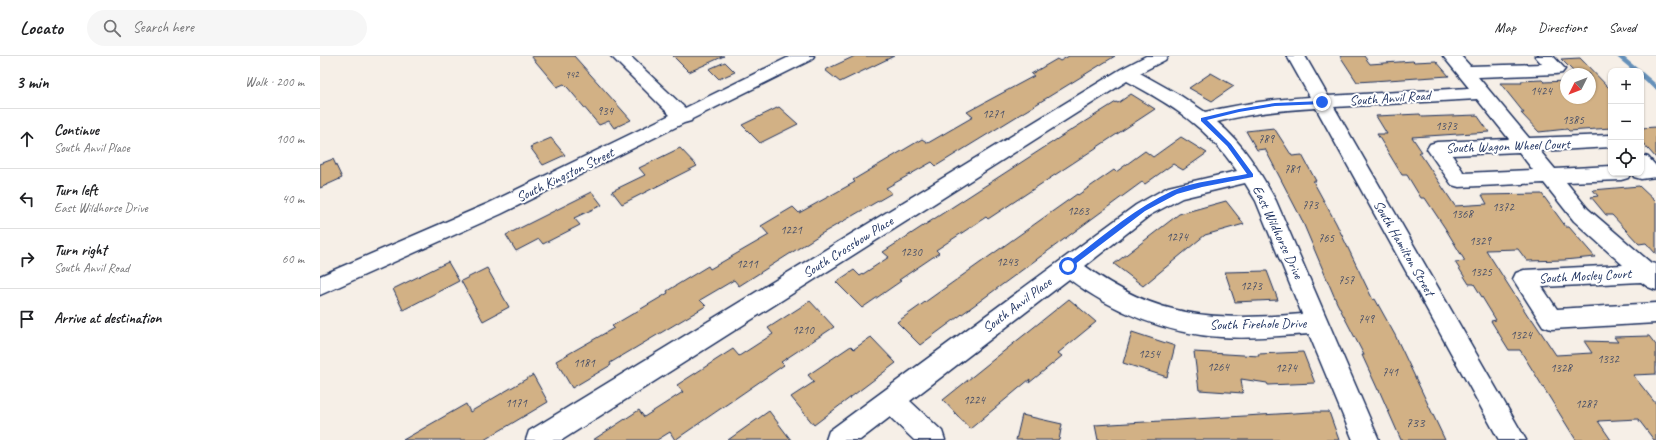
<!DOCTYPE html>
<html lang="en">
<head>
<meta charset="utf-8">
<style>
	:root { --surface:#fff; --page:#f6f6f6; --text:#202124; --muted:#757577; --line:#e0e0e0 }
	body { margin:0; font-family:Caveat,sans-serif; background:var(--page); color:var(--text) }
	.controls { position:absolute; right:12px; top:12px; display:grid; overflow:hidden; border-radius:8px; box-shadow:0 1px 3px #0004 }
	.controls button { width:36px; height:36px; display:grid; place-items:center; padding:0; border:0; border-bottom:1px solid var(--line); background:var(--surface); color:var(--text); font:20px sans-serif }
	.compass { position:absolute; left:1240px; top:12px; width:36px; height:36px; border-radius:50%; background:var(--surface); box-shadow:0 1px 3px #0004; rotate:228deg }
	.stop { position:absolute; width:12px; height:12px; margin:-9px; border:3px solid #2563eb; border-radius:50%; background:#fff }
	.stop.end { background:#2563eb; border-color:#fff; box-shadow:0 1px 4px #0008 }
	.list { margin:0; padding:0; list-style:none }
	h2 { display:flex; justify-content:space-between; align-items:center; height:52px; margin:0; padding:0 16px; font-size:17px }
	h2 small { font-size:13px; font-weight:400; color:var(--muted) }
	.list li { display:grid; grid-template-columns:26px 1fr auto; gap:12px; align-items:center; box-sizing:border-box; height:60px; padding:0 16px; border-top:1px solid var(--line) }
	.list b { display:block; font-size:15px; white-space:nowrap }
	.list p { margin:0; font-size:13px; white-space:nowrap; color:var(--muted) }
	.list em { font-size:13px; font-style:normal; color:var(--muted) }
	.icon { flex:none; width:22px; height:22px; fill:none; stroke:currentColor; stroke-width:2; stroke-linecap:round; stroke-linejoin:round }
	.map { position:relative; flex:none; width:1336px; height:384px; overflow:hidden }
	header { display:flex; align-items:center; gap:24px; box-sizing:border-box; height:56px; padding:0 20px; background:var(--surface); border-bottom:1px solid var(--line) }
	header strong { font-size:19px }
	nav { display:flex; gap:22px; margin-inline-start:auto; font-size:14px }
	.search { width:280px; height:36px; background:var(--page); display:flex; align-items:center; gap:10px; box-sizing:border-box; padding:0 14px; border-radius:22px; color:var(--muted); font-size:15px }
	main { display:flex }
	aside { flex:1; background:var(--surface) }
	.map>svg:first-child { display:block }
</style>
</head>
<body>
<header>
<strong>Locato</strong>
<div class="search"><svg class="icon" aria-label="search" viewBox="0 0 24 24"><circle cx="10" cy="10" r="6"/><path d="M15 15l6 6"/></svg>Search here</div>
<nav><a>Map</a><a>Directions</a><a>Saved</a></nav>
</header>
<main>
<aside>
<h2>3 min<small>Walk · 200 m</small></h2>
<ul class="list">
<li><svg class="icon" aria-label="ahead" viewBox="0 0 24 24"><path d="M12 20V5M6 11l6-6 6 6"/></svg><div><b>Continue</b><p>South Anvil Place</p></div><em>100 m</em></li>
<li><svg class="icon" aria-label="left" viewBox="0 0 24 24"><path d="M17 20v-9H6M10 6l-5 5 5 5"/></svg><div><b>Turn left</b><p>East Wildhorse Drive</p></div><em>40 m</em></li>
<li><svg class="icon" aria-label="right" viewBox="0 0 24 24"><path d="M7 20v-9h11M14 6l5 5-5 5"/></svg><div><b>Turn right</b><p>South Anvil Road</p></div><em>60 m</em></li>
<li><svg class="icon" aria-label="arrive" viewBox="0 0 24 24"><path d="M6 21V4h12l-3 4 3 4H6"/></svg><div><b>Arrive at destination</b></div></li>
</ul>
</aside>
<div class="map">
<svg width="1336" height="384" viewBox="0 0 1336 384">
	<rect width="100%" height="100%" fill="#f6efe7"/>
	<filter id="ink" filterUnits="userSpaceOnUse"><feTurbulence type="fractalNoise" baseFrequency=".025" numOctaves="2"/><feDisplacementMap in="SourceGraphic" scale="8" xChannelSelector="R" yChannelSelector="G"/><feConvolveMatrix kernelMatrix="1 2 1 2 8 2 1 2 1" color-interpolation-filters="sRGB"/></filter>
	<g filter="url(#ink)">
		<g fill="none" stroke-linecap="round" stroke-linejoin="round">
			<!-- stream -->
			<g stroke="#6590b9" stroke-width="4.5">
				<polyline points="1299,0 1317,15"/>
				<polyline points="1321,18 1336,31"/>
			</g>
		</g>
		<!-- building -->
		<g fill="#d2b185" stroke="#1b2f5e">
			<polygon points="211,0 254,0 311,64 294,72 289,65 279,69 248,32 244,28 237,31"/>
			<polygon points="353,0 404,0 369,16"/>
			<polygon points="535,0 574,0 520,26 505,14"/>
			<polygon points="749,0 795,0 616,110 612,106 566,132 572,137 501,178 419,230 414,224 380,244 386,250 290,307 291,309 252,332 236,305 294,272 292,270 348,237 347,235 388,210 390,213 449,179 441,170 473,151 479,157 535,126 533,124 602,83 608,87 653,61 647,56 714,20 711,18 737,3 740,5"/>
			<polygon points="1020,0 1044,0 1050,8 1093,5 1094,6 1116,5 1129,20 1037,26"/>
			<polygon points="1260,2 1291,34 1291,72 1249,75 1247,73 1219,76 1201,57 1204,57 1180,27 1202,27 1201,25 1222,24 1224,26 1246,25 1246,42 1270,42 1270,18 1256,18 1241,3"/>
			<polygon points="405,6 415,16 399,23 389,13"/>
			<polygon points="891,17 914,30 892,45 869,32"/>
			<polygon points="811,38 835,53 668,163 666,161 616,194 619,197 579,224 581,225 542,252 516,226 534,214 540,220 569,201 563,196 745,78 796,46 798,47"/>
			<polygon points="459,51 478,68 440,87 422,69"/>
			<polygon points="1100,58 1102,61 1157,59 1169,76 1092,81 1102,96 1099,96 1135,150 1167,148 1162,139 1222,138 1246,171 1249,171 1275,201 1244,204 1207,205 1198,193 1166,194 1210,263 1212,263 1236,299 1272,297 1264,285 1298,286 1294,281 1329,280 1336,289 1336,318 1313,319 1336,348 1336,384 1334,384 1318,363 1278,365 1291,384 1256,384 1200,294 1189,294 1171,265 1176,264 1154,228 1149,228 1135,206 1145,205 1125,172 1105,142 1101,142 1087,119 1082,119 1057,78 1067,78 1056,60"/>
			<polygon points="1336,71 1336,102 1321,85 1321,72"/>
			<polygon points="954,72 972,100 982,99 996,125 993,125 1016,167 1053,244 1055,243 1075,279 1125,384 1081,384 1059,334 1058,334 1042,299 1044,299 1017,247 981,162 945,93 937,94 926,75"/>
			<polygon points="861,81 887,97 863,114 853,108 825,128 822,126 600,289 577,266 757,138 758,139 794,114 796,116 825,95 833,101"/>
			<polygon points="231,82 245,99 223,109 210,91"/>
			<polygon points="360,92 377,110 302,148 292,135 325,119 319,112"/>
			<polygon points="13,103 22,122 0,132 0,108"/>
			<polygon points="1319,130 1336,146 1336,198 1326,187 1319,188 1292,159 1286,159 1271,141 1278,140 1273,134"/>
			<polygon points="272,136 282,149 254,162 260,169 223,188 219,183 196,195 186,179"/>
			<polygon points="906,145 924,168 885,179 823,230 794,208 859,158"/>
			<polygon points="128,206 139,225 83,254 73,233"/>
			<polygon points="167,212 189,251 163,265 141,225"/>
			<polygon points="947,215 958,244 915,246 905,216"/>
			<polygon points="749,243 776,266 738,297 742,300 709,327 710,323 650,373 623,344"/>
			<polygon points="490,245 514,271 461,306 464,309 355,384 350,376 337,384 273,384 319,354 324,361 363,336 357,329 413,293 419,300 453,278 448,272"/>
			<polygon points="812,276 855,290 847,321 803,307"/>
			<polygon points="551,281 576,307 494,369 471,341 494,326 488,319 531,290 534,293"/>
			<polygon points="874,296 939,300 938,298 983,296 995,327 948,329 947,327 921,323 923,337 879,334"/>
			<polygon points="213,319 228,346 164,384 83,384 146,348 150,356"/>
			<polygon points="449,355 471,384 408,384"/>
			<polygon points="991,356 1009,356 1019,384 778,384 775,369"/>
			<polygon points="702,359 742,368 739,384 696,384"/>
		</g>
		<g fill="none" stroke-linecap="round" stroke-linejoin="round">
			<!-- minor casing -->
			<g stroke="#1b2f5e" stroke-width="3">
				<g id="minor">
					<polygon points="291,0 310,0 365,52 471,0 494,0 491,4 372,63 371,65 364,67 181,158 0,239 0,220 167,148 350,59"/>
					<path d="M826,0H848L845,4L820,17L861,40L885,56C920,48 954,43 990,41L967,0H985L1008,40L1149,32L1123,0H1141L1150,10L1222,8L1215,0H1233L1245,13L1242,17L1236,18L1158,21L1209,82L1291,79V91L1220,95L1235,113L1291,110V117H1311L1308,122L1301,124L1246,126L1268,153L1331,207L1336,208V234L1328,231L1321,226L1222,231L1237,253L1336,247V267L1231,273L1223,270L1193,223L1196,217L1204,214L1303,209L1254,165L1224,127L1139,131L1132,129L1107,93L1110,88L1117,86L1189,83L1157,43L1014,51L1206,384H1179L996,52C963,54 930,57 897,66C923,87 940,116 956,145L1059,384H1033L989,278C960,280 930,283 901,281C846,278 792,255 749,223L590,345L622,375L625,384H594L570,361L540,384H506L509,375L816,149L848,131L917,115C887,71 853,50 807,25L242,384H206L209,375L801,13ZM1199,96L1213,114L1144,117L1132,99ZM925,127L936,145L982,258C896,265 837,263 765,210L830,159L862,142Z"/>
					<polygon points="1321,99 1328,101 1336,110 1336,121 1321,123 1314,121 1312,117 1321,117"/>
				</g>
			</g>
			<!-- minor -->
			<use href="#minor" fill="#fff" fill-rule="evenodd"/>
		</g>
	</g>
	<!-- route -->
	<path fill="#2563eb" d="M1002,45L1004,46V48L955,50L919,56L887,64L911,88L933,118V121L882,131L857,138L825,155L750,212H746V208C780,183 813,153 852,135C875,125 903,123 927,118L907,90L881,65V62L919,53L955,47Z"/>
	<g text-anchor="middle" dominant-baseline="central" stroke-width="4" stroke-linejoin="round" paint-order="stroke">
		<!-- far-number labels -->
		<g font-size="10" fill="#495068">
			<text x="252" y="18">942</text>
		</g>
		<!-- number labels -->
		<g font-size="12" fill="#495068">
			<text x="1221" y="35">1424</text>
			<text x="285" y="55">934</text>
			<text x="673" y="58">1271</text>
			<text x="1253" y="64">1385</text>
			<text x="1126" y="70">1373</text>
			<text x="946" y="83">789</text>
			<text x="972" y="113">781</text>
			<text x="990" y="149">773</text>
			<text x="1183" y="151">1372</text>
			<text x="758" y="155">1263</text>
			<text x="1142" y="158">1368</text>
			<text x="471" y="174">1221</text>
			<text x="857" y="181">1274</text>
			<text x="1006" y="182">765</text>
			<text x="1160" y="185">1329</text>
			<text x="591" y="196">1230</text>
			<text x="687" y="206">1243</text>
			<text x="427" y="208">1211</text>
			<text x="1161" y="216">1325</text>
			<text x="1026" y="224">757</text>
			<text x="931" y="230">1273</text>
			<text x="1046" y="263">749</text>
			<text x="483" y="274">1210</text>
			<text x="1201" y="279">1324</text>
			<text x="829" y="298">1254</text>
			<text x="1288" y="303">1332</text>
			<text x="264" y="307">1181</text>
			<text x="898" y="311">1264</text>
			<text x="966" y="312">1274</text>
			<text x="1241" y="312">1328</text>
			<text x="1070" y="316">741</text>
			<text x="654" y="344">1224</text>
			<text x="196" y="347">1171</text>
			<text x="1266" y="348">1287</text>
		</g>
		<!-- street labels -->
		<g font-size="14" fill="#1b2f5e" stroke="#fff">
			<text transform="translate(1070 42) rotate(-4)">South Anvil Road</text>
			<text transform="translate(1188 90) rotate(-2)">South Wagon Wheel Court</text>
			<text transform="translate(245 119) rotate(-26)">South Kingston Street</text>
			<text transform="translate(958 176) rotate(65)">East Wildhorse Drive</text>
			<text transform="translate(528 191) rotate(-32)">South Crossbow Place</text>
			<text transform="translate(1084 192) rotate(60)">South Hamilton Street</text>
			<text transform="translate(1265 220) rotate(-3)">South Mosley Court</text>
			<text transform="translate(697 249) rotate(-37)">South Anvil Place</text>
			<text transform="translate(938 268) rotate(-1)">South Firehole Drive</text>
		</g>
		<!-- near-number labels -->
		<g font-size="14" fill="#495068">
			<text x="1095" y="366">733</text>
		</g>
	</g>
</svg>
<div class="controls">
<button>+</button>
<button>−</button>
<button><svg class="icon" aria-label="locate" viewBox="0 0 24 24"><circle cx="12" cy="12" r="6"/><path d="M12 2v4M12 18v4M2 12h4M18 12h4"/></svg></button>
</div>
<svg class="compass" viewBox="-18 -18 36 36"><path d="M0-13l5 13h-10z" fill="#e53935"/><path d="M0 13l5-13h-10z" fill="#757577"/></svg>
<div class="stop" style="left:748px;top:210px"></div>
<div class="stop end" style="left:1002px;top:46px"></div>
</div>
</main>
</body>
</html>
